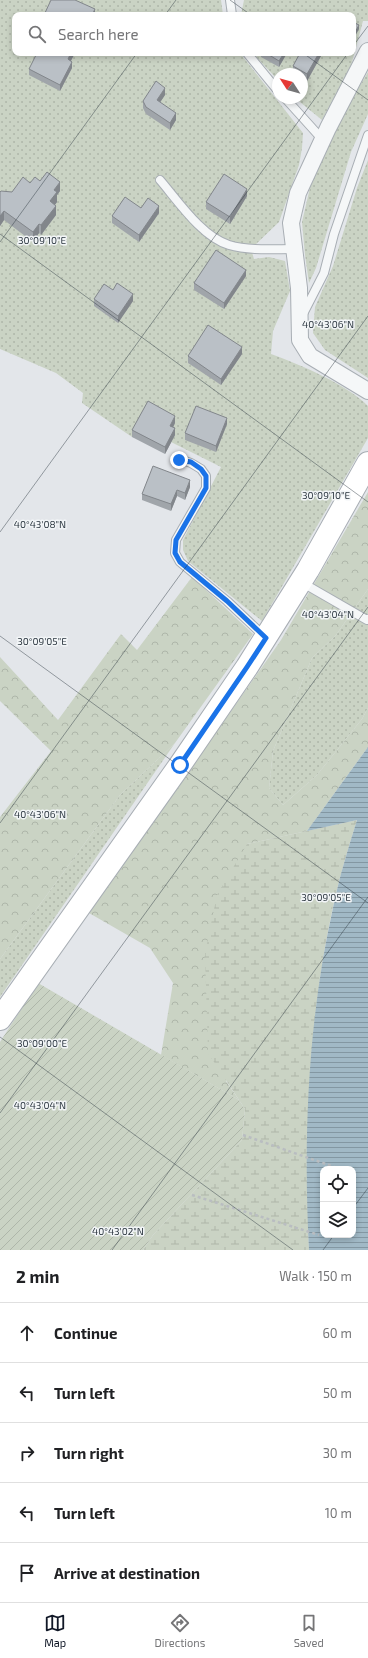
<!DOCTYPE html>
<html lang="en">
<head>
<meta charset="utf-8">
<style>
	:root { --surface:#fff; --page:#f2f2f2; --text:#202124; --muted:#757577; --line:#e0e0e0; --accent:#111827 }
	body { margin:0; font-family:"Exo 2",sans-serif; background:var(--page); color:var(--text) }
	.controls { position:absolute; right:12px; bottom:12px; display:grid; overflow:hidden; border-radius:8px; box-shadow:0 2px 6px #0003 }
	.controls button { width:36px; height:36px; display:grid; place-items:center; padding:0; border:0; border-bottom:1px solid var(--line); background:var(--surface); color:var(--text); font:20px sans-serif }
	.compass { position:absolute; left:272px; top:68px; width:36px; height:36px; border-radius:50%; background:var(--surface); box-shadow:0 2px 6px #0003; rotate:306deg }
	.stop { position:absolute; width:12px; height:12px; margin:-9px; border:3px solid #1a73e8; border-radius:50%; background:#fff }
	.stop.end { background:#1a73e8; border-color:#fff; box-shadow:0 1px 4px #0008 }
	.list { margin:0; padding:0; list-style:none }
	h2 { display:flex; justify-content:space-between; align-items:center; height:52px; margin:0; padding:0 16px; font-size:17px }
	h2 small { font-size:13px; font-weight:400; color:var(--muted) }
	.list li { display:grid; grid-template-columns:26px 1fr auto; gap:12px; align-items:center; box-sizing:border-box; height:60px; padding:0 16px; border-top:1px solid var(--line) }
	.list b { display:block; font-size:15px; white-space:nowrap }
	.list em { font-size:13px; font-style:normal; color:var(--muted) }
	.icon { flex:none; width:22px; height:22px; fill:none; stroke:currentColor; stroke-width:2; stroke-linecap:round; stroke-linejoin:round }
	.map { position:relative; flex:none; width:368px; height:1250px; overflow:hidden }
	.search { position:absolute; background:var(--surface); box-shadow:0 2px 6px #0003; left:12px; right:12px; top:12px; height:44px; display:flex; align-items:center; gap:10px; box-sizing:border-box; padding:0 14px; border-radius:8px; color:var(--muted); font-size:15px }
	.sheet { height:352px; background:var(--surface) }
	nav { display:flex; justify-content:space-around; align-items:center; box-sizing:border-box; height:56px; border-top:1px solid var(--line); background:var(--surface); font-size:11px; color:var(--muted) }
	nav a { display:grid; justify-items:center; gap:2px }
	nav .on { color:var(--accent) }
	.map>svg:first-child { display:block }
</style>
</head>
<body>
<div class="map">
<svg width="368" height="1250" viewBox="0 0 368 1250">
	<defs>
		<pattern id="grass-dots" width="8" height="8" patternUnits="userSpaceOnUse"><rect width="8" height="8" fill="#cad3c4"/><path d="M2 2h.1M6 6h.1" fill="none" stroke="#aeb6a9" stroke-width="1.8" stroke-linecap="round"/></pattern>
		<pattern id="forest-crowns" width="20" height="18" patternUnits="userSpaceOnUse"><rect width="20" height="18" fill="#cad3c4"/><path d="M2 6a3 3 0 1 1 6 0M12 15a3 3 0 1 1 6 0" fill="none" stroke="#aeb6a9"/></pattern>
		<pattern id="wetland-marsh" width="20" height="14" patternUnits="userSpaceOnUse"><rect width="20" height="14" fill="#cad3c4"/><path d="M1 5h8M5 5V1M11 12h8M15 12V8" fill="none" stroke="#aeb6a9"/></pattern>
		<pattern id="garden-furrows" width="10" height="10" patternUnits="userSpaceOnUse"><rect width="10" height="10" fill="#cad3c4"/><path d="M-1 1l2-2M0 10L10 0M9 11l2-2" fill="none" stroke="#aeb6a9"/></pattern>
		<pattern id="water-rules" width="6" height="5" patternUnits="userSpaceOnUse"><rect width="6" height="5" fill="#a1b9c6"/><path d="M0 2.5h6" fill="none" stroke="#8397a2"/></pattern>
	</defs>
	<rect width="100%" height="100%" fill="#e3e6ea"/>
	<!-- grass -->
	<g fill="url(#grass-dots)">
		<path d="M0,0H221L223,15H15V53H240L303,133L302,148L299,165L279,222L251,249L254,259L269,257L285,261L290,291L273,331L271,354C299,364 348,385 368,406V438L262,621L188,561L183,550V540L221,467L171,442L132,437L82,403L83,393L56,373L0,349Z"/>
		<polygon points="244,0 368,0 368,21 363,21 351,66 322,120 295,98 302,98 302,74 278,74 278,80 257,58 255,53 353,53 353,15 241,15"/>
		<polygon points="368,72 368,114 351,152 316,268 309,283 305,255 302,222 312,179 334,129"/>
		<polygon points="368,160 368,378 325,350 313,333 315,307 333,266 357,188"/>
		<polygon points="368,589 368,708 362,719 317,775 283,805 269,788 273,751 312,658 336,635"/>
		<polygon points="175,743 0,997 0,959 120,795"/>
	</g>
	<!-- forest -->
	<g fill="url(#forest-crowns)">
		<polygon points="368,492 368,589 336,635 312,658 273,751 269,788 283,805 317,775 362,719 368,708 368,747 307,831 247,844 226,1081 239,1100 161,1055 173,983 150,948 89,913 281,640"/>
		<polygon points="192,577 253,634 175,743 120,795 0,959 0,817 51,751 0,701 0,657 58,720 121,634 137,650"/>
	</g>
	<!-- wetland -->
	<path fill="url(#wetland-marsh)" d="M357,820C348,849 339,878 333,907C308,1020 305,1136 309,1250H143L153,1235L242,1140L245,1109L208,1053L205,953L217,895L247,844Z"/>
	<!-- garden -->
	<polygon fill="url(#garden-furrows)" points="38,983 239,1100 245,1109 242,1140 153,1235 143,1250 0,1250 0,1042"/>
	<!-- water -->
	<path fill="url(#water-rules)" fill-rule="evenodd" d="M368,747V1250H309C303,1137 308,1019 333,908C339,878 348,849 357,820L307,831ZM323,1169H353V1235H323Z"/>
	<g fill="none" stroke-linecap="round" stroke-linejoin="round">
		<!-- lane casing -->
		<g stroke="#a8aeb4" stroke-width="10">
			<g id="lane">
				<polyline points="230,0 232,15"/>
				<polyline points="247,53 278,91"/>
				<polyline points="285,98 322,139"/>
				<path d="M160,180C178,201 202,237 229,245C250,251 273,249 294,249"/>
				<polyline points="303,314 324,273 334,234 368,135"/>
				<polyline points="179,459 191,463 201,469 206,476 206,488 176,540 175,553 180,562 227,601 265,637"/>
				<polyline points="301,582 367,620 368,619"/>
			</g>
		</g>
		<!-- street casing -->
		<g stroke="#a8aeb4" stroke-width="18">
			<polyline id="street" points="368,51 328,128 298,193 291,223 299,288 300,340 310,356 368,391"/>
		</g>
		<!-- secondary casing -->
		<g stroke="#a8aeb4" stroke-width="24">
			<polyline id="secondary" points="0,1019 180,765 247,667 308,570 368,463"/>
		</g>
		<!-- path -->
		<g stroke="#b9bdc1" stroke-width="2.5" stroke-dasharray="3 3" stroke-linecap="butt">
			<polyline points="243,1135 340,1169"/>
			<polyline points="353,1174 355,1174"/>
			<polyline points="192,1195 319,1235"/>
		</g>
		<!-- lane -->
		<use href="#lane" stroke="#f5f7f8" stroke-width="8"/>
		<!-- street -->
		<use href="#street" stroke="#f5f7f8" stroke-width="16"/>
		<!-- secondary -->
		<use href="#secondary" stroke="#fff" stroke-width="22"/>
	</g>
	<!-- wall -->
	<g fill="#a0a5aa">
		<polygon points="75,53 71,61 72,68 60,91 29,75 29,69"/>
		<polygon points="261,53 287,53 279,67 261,57"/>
		<polygon points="321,53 321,56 307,81 302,78 302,74 296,74 293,72 293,66"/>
		<polygon points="165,95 160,102 176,120 170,130 146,114 143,108 143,101"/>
		<polygon points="40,181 60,191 57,195 57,202 55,205 56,215 41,235 39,233 33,242 4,220 0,226 0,192 12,192"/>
		<polygon points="247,196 230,224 206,209 206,202"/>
		<polygon points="141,208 159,213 139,242 112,223 112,216"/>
		<polygon points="246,276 224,309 194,290 194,283"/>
		<polygon points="113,290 133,301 118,323 94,306 94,299"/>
		<polygon points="242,354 221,385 188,363 188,356"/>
		<polygon points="175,423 173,428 175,435 165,454 132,437 132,430"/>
		<polygon points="227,424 216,452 185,440 185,433"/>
		<polygon points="190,487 185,500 177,496 171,511 142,500 142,494"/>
	</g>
	<!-- shaded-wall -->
	<g fill="#82868b">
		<polygon points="95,9 95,15 92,15"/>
		<polygon points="359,25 359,29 353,40 353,36"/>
		<polygon points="71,53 75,53 68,66 68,59"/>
		<polygon points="284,53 287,53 279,67 279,61"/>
		<polygon points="319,53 321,53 321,56 307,81 307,74"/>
		<polygon points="72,62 72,68 60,91 60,85"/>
		<polygon points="165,88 165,95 157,107 157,100"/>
		<polygon points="176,113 176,120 170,130 170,123"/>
		<polygon points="60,182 60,191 57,195 57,202 50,211 50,201 54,190"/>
		<polygon points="247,189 247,196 230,224 230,217"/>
		<polygon points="56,206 56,215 41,235 41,225"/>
		<polygon points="159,206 159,213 139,242 139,235"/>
		<polygon points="4,211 4,220 0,226 0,216"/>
		<polygon points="39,224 39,233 33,242 33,232"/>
		<polygon points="246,270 246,276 224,309 224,303"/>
		<polygon points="133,294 133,301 118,323 118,316"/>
		<polygon points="242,347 242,354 221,385 221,379"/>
		<polygon points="175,416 175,423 170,433 170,426"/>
		<polygon points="227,418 227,424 216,452 216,446"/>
		<polygon points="175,428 175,435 165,454 165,447"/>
		<polygon points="190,480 190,487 185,500 185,493"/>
		<polygon points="177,490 177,496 171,511 171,504"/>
	</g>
	<!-- building -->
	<g fill="#bac0c6" stroke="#82868b">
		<polygon points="51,0 75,0 95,9 92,15 44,15"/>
		<polygon points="353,22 359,25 353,36"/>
		<polygon points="37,53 71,53 68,59 72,62 60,85 29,69"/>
		<polygon points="266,53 284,53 279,61"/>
		<polygon points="300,53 319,53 307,74 293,66"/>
		<polygon points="156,81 165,88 157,100 176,113 170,123 146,107 143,101"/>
		<polygon points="47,172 60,182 54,190 57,192 50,201 56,206 41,225 39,224 33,232 4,211 0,216 0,192 1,191 12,192 23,177 30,183 35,177 40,181"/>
		<polygon points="224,174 247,189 230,217 206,202"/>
		<polygon points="125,197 141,208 148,198 159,206 139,235 112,216"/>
		<polygon points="216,250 246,270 224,303 194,283"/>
		<polygon points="117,283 133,294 118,316 94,299 104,284 113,290"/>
		<polygon points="208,325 242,347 221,379 188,356"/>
		<polygon points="148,401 175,416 170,426 175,428 165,447 132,430"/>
		<polygon points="196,406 227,418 216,446 185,433"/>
		<polygon points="153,466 190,480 185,493 177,490 171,504 142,494"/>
	</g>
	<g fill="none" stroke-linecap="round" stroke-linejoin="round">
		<!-- route -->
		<polyline stroke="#1a73e8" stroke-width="5" points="179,460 191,462 201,469 206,476 206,488 176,540 175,553 180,562 227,601 266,638 247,667 180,765"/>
	</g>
	<!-- ticks -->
	<path fill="none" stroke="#2c3740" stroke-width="1" stroke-opacity="0.45" d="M230,0L251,15M165,15L176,0M353,46L368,26M303,53L368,100M0,234L368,502M0,242L137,53M0,532L348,53M0,636L368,903M0,823L368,316M0,1037L293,1250M0,1113L368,607M353,1208L368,1188M112,1250L368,897M323,1250L334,1235"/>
	<g font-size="10" text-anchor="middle" fill="#2c3740" stroke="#f2f5f7" stroke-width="3" stroke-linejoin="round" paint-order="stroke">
		<text x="42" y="244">30°09'10"E</text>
		<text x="328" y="328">40°43'06"N</text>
		<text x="326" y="499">30°09'10"E</text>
		<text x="40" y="528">40°43'08"N</text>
		<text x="328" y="618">40°43'04"N</text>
		<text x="42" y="645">30°09'05"E</text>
		<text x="40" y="818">40°43'06"N</text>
		<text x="326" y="901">30°09'05"E</text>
		<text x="42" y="1047">30°09'00"E</text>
		<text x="40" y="1109">40°43'04"N</text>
		<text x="118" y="1235">40°43'02"N</text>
	</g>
</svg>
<div class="controls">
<button><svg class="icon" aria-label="locate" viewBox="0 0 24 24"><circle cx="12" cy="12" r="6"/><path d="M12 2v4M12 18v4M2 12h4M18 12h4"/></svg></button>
<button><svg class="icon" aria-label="layers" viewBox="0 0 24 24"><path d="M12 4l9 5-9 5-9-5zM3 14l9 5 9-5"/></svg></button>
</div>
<svg class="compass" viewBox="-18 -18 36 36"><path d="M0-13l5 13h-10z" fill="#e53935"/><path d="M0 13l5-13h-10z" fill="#757577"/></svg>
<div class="stop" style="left:180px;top:765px"></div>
<div class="stop end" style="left:179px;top:460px"></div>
<div class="search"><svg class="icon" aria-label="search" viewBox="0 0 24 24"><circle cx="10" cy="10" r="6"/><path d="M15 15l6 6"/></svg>Search here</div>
</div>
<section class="sheet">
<h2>2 min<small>Walk · 150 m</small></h2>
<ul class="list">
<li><svg class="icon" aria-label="ahead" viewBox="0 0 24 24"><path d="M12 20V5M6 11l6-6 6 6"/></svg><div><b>Continue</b></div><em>60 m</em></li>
<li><svg class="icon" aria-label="left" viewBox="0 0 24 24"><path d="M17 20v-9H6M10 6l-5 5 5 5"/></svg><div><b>Turn left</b></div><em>50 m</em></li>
<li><svg class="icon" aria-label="right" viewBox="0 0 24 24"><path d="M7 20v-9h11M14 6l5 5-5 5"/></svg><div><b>Turn right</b></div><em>30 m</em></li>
<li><svg class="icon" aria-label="left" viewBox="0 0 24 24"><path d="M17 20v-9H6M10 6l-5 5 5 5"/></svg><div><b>Turn left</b></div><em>10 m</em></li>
<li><svg class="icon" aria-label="arrive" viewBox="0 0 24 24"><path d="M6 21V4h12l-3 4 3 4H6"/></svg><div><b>Arrive at destination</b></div></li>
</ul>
</section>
<nav>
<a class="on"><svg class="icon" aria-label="map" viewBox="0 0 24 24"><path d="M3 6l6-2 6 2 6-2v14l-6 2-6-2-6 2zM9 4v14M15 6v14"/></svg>Map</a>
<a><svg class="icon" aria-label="directions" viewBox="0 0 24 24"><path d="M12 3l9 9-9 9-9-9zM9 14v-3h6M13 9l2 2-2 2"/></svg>Directions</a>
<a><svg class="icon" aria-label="saved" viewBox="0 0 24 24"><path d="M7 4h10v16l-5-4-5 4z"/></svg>Saved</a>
</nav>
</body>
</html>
